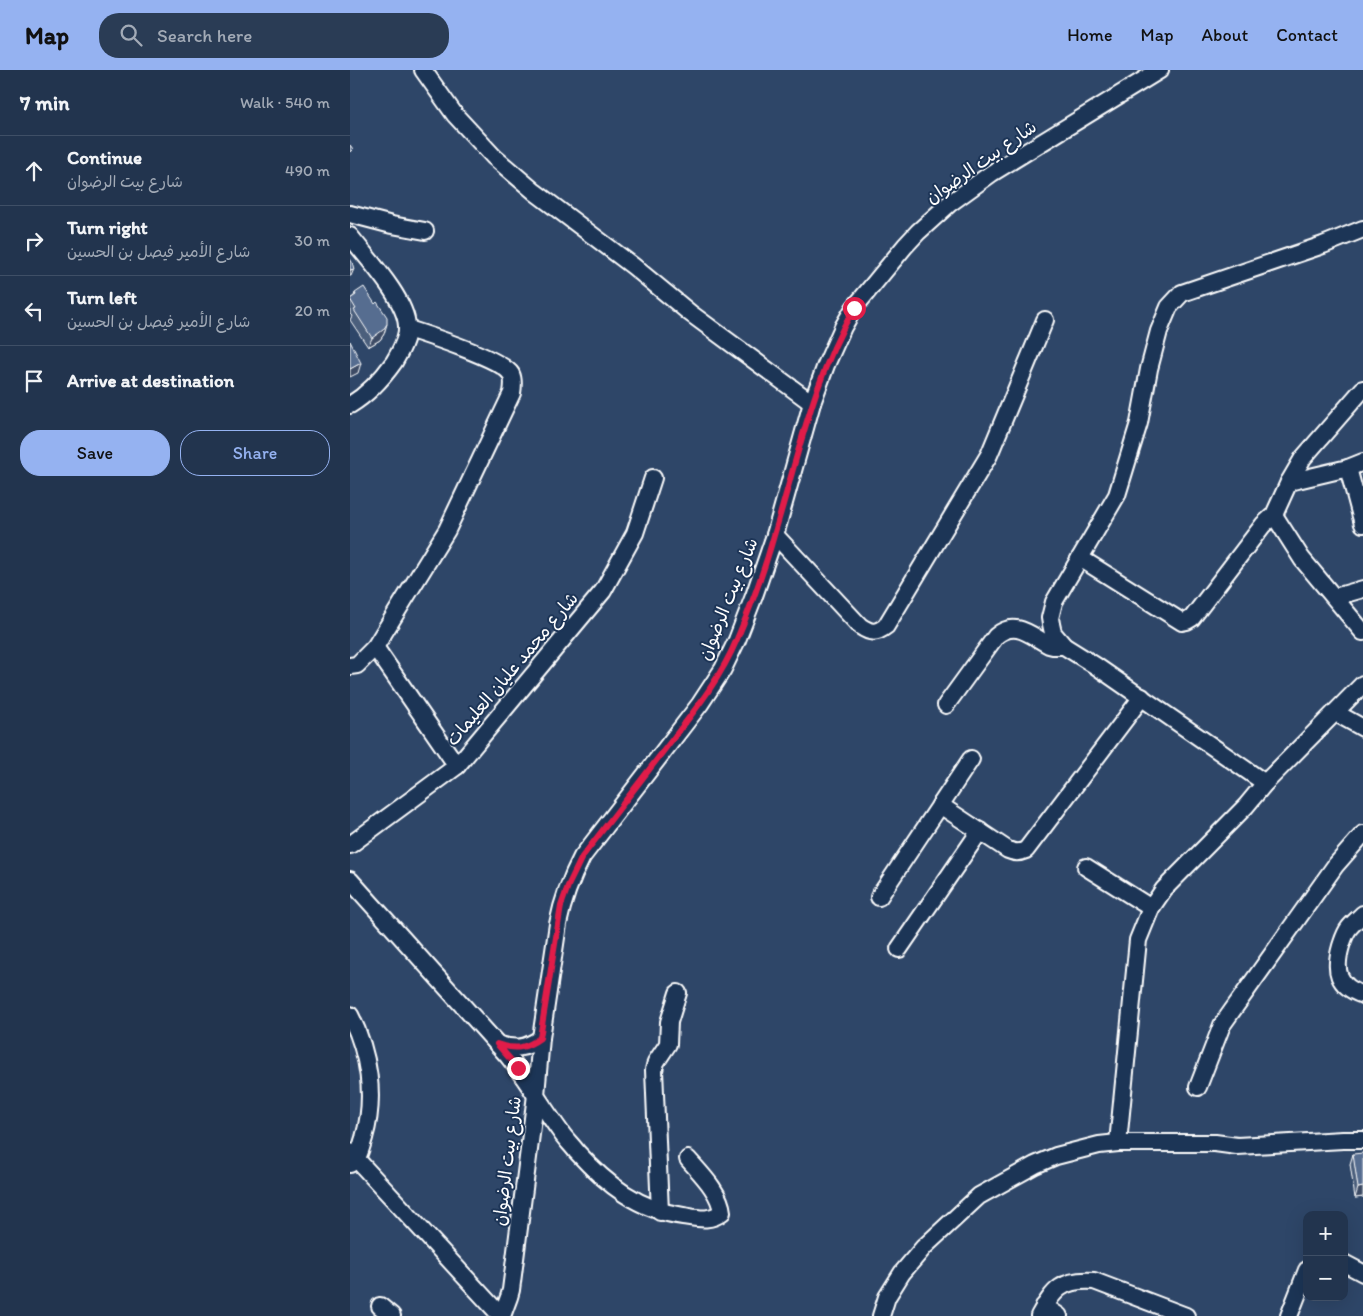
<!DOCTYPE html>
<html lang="en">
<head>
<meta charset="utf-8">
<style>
	:root { --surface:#22344e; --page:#2a3c55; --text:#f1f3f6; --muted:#a2aab6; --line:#3f4f66; --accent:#95b2f1 }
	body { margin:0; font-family:Itim,"Playpen Sans Arabic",sans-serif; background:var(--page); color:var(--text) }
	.controls { position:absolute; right:15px; bottom:15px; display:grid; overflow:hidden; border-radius:10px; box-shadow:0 5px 20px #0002 }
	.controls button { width:45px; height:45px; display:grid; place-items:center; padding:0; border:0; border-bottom:1px solid var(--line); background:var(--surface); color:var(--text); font:25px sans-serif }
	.stop { position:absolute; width:15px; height:15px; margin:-11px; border:4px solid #e11d48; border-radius:50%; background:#fff }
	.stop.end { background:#e11d48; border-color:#fff; box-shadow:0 1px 5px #0008 }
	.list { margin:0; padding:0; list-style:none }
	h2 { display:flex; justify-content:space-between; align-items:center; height:65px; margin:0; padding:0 20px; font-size:21px }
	h2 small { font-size:16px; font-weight:400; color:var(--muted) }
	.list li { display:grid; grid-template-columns:32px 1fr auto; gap:15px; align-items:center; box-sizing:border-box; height:70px; padding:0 20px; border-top:1px solid var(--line) }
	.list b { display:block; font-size:19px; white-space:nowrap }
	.list p { margin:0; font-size:16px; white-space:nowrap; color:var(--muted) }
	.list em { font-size:16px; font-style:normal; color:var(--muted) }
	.actions { display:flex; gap:10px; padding:15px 20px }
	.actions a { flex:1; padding:11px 0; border:1px solid var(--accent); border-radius:20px; text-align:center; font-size:18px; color:var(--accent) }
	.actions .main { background:var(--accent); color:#111 }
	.icon { flex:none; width:28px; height:28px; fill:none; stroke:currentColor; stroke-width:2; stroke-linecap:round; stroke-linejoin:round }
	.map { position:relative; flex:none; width:1013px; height:1246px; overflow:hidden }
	header { display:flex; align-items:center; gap:30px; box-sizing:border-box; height:70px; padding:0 25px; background:var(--accent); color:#111 }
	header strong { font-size:24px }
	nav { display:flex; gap:28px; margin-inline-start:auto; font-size:18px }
	.search { width:350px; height:45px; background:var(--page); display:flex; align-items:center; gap:12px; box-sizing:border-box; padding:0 18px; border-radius:20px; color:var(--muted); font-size:19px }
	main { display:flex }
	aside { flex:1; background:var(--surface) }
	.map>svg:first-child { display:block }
</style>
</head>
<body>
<header>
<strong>Map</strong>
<div class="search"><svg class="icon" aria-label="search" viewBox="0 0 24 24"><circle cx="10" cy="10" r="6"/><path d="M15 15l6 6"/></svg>Search here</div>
<nav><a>Home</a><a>Map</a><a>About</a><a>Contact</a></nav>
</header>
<main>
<aside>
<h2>7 min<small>Walk · 540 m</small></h2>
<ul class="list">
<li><svg class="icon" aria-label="ahead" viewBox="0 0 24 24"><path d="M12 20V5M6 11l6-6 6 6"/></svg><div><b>Continue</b><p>شارع بيت الرضوان</p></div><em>490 m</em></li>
<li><svg class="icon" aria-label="right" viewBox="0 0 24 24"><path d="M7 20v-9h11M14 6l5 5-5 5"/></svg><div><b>Turn right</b><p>شارع الأمير فيصل بن الحسين</p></div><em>30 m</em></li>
<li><svg class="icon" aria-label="left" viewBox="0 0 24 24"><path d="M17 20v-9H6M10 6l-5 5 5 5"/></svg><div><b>Turn left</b><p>شارع الأمير فيصل بن الحسين</p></div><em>20 m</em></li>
<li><svg class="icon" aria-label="arrive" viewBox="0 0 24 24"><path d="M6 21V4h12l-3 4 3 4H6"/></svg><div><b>Arrive at destination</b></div></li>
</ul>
<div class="actions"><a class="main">Save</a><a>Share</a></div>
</aside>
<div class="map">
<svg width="1013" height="1246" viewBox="0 0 1013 1246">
	<rect width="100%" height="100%" fill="#2e4668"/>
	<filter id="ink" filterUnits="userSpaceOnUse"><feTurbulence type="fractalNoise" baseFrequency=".02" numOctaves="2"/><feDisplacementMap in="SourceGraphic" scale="10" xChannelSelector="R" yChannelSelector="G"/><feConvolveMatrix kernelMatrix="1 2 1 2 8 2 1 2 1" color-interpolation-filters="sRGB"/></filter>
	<g filter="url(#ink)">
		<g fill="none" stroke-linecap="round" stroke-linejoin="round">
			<!-- minor casing -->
			<g stroke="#fff" stroke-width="20">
				<g id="minor">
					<polyline points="73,0 105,45 144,87 185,122 283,196 340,243 462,333"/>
					<polyline points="0,144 42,155 75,161"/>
					<path d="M0,166C17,188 56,229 57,256C58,268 50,282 44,292C32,309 18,324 0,335"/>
					<polyline points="998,398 1013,454"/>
					<polyline points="939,412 998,398 1013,392"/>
					<polyline points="924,445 952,489 1013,562"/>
					<path d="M425,465L510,556C520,563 526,564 536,556L639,385L695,250"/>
					<polyline points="730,488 832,552 837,551 842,548 913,455 924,445 939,412 953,388 1013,319"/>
					<polyline points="985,527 1013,519"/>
					<polyline points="25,577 107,696"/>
					<path d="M0,596L7,595L25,577L97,460L162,323C163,317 164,310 161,304C152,289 77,265 58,259"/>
					<path d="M596,635L646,566C666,549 681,566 699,575L703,576H714"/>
					<polyline points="986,643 1013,658"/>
					<polyline points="915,713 746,596 714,576 703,563 701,554 700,548 704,532 767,425 789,353 799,299 809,261 819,237 832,223 973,175 1013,159"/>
					<path d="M590,735L658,780C665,783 669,783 676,780L792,627"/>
					<polyline points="0,775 107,696 253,521 285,463 303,408"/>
					<polyline points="736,797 801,838"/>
					<path d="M0,810L158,986C177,1010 192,1036 210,1061C215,1069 222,1075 227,1082C256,1114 289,1140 333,1146C347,1148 360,1152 372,1142C370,1122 351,1104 338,1089"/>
					<polyline points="529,827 621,689"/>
					<path d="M1013,844C1008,849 1003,853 999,858C995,863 993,870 991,876C984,900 987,916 1013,925"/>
					<polyline points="549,879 630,761"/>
					<path d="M0,945C19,983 26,1027 14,1068C10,1080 10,1087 0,1094"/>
					<path d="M147,974C165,980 175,979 191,968"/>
					<polyline points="848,1017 872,955 985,796 1013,764"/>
					<polyline points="768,1073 788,870 801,838 814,819 896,736 915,713 1013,614"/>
					<polyline points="0,1082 151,1246"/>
					<polyline points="310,1142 304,1000 306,992 318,974 319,952 328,923"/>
					<polyline points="994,1193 1013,1203"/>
					<polyline points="30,1236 42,1246"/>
					<polyline points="694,1236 709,1246"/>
					<path d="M152,1246L159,1227L161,1220L186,1025L191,968L208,854C213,829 220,810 232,787L350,634L373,599L387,570L404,526L425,465L462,333L476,295L493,257L504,238L555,176L568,162L599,134L642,103L810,0"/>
					<polyline points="531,1246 537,1227 552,1203 574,1177 629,1126 685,1095 706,1086 749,1075 768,1073 865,1073 887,1076 993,1070 1013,1070"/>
					<path d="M689,1246C704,1219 712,1209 744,1211L836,1246"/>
					<polyline points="939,1246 957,1200"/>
				</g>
			</g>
			<!-- minor -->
			<use href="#minor" stroke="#1d3557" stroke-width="16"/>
		</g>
		<!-- wall -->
		<g fill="#4b5e7c" stroke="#fff">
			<polygon points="5,223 34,264 30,270 18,277 0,250 2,246 0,244 0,229 4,226"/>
			<polygon points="1003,1084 1013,1127 1005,1128 1000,1094"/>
		</g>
		<!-- shaded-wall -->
		<g fill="#3d4c65" stroke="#fff">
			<polygon points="4,199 1,206 0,206 0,200"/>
			<polygon points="37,254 34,264 30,270 18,277 22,268"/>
			<polygon points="11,293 8,303 0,307 0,299"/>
			<polygon points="1013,1117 1013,1127 1005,1128 1008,1118"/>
		</g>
		<!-- building -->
		<g fill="#576d90" stroke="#fff">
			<polygon points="0,75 3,79 0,82"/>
			<polygon points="0,189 2,192 4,199 0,200"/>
			<polygon points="14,217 25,234 27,232 37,247 37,254 33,260 22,268 4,240 6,239 0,229 6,225 5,223"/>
			<polygon points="0,271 11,293 0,299"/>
			<polygon points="1013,1083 1013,1117 1008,1118 1003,1084"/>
		</g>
	</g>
	<g fill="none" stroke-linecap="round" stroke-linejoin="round" filter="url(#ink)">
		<!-- route -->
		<path stroke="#e11d48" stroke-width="6" d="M168,998L147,974C165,980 175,979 190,968L211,836L218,816L232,787C260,751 287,715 315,679C342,644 370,610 387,569C402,534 415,498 425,462C448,386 464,307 504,238"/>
	</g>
	<g text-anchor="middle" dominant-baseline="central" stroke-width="4" stroke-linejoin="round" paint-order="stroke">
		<!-- street labels -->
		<g font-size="18" fill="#fff" stroke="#1d3557">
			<text transform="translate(631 92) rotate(-35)">شارع بيت الرضوان</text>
			<text transform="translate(378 529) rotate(-68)">شارع بيت الرضوان</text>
			<text transform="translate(162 599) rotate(-50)">شارع محمد عليان العليمات</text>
			<text transform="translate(157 1091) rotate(-83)">شارع بيت الرضوان</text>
		</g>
	</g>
</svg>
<div class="controls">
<button>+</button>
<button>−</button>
</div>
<div class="stop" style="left:504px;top:238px"></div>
<div class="stop end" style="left:168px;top:998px"></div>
</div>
</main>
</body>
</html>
